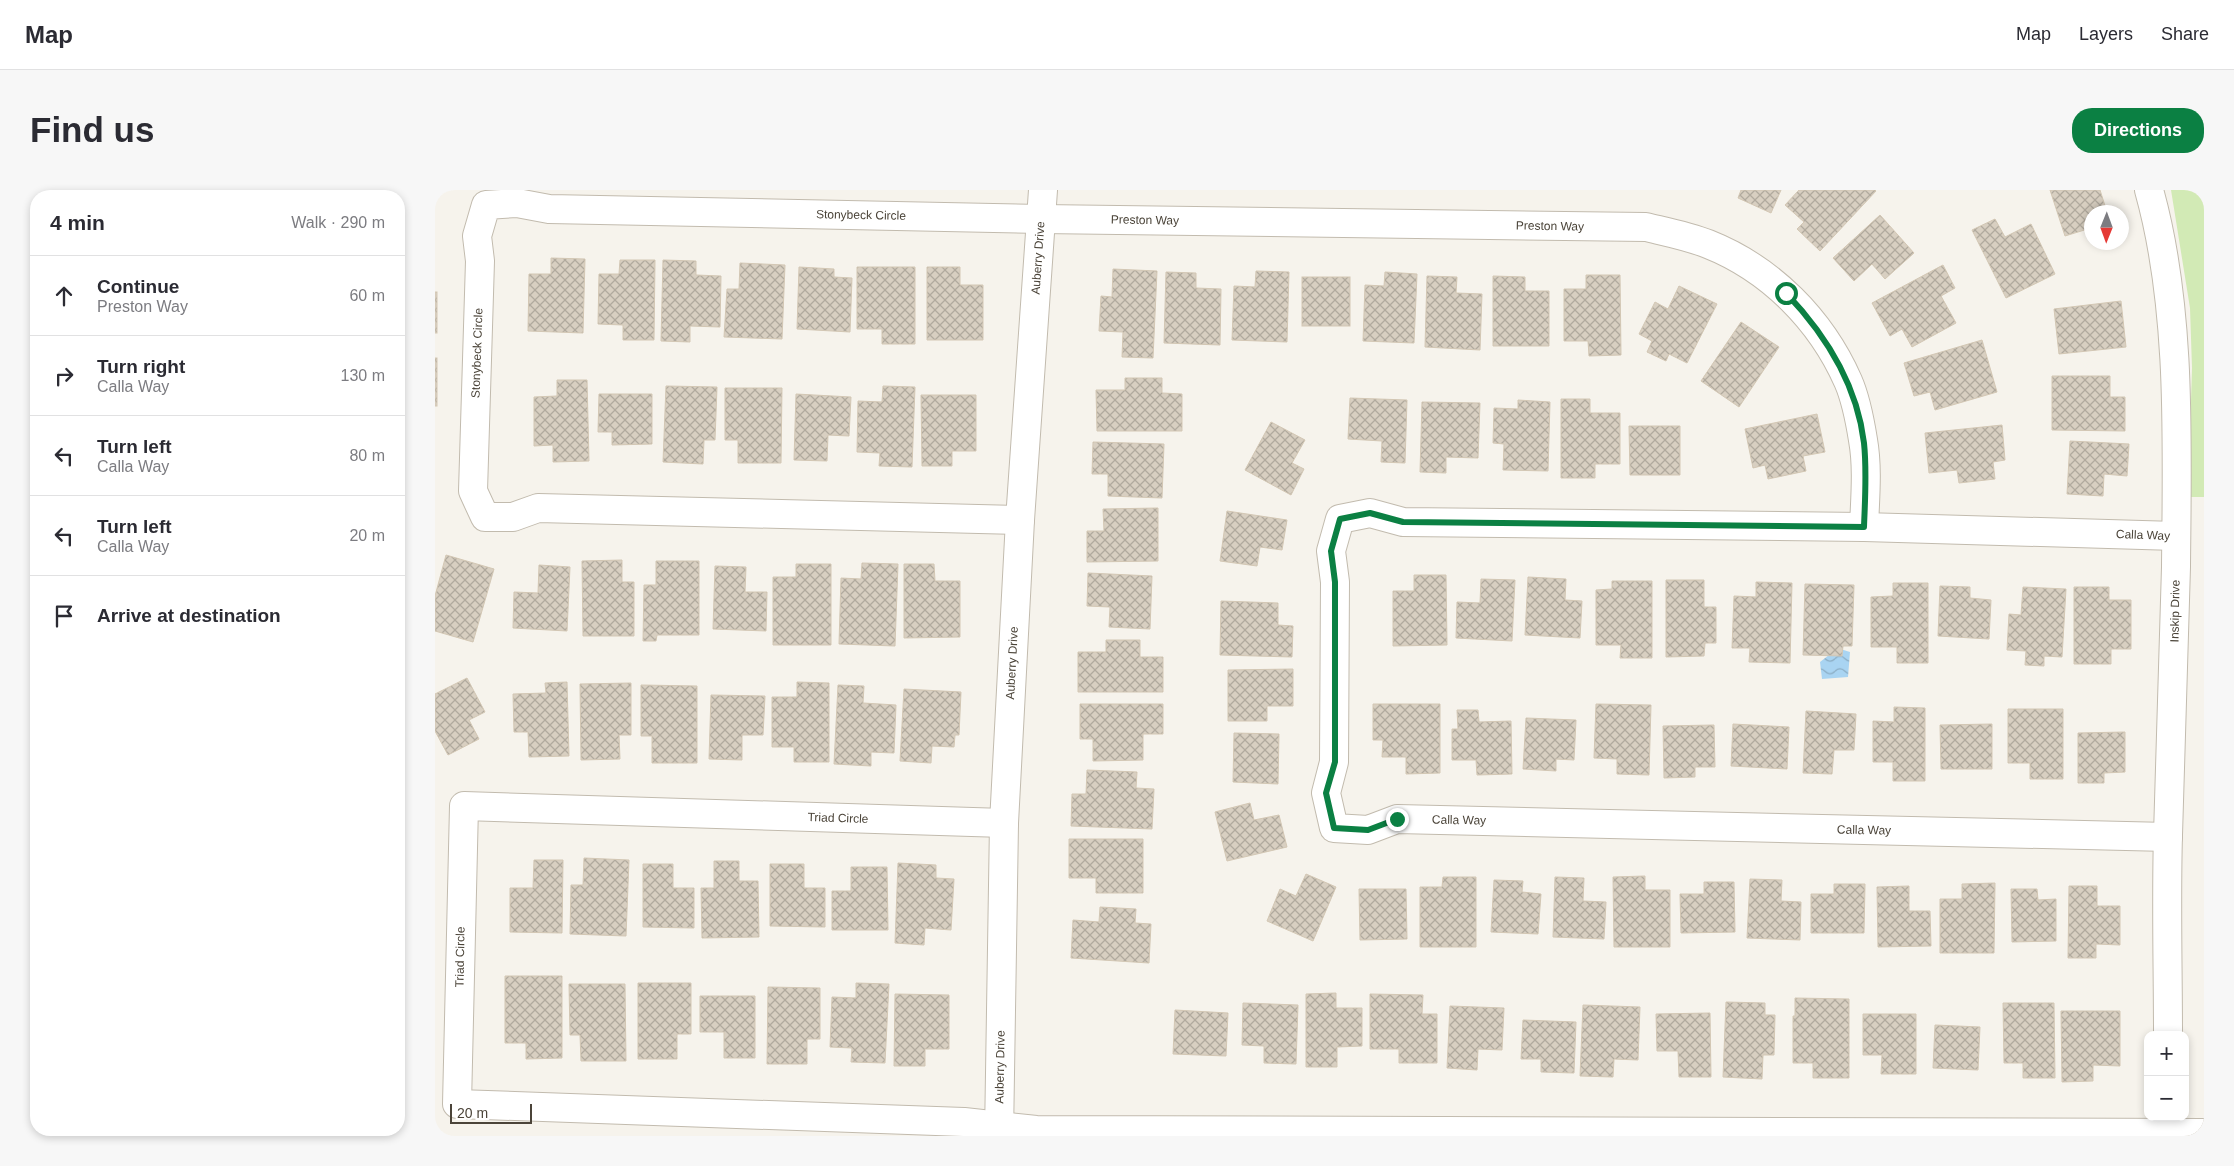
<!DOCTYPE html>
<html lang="en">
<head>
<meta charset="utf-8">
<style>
	:root { --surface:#fff; --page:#f7f7f7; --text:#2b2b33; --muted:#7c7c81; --line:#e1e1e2; --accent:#0b8043 }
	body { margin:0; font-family:Helvetica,sans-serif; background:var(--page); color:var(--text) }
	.controls { position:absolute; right:15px; bottom:15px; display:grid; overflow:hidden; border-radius:10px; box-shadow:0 2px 8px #0003 }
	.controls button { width:45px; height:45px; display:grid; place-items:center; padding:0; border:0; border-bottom:1px solid var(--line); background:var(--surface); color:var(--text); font:25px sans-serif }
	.compass { position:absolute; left:1649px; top:15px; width:45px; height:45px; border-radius:50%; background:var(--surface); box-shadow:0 2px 8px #0003; rotate:181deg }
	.scale { position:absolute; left:15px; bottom:12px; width:82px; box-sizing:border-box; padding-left:5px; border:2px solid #4b4439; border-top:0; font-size:14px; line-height:18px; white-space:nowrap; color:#4b4439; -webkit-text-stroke:4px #fff; paint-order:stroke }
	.stop { position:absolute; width:15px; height:15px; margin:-11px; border:4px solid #0b8043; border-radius:50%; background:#fff }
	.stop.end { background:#0b8043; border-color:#fff; box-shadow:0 1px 5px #0008 }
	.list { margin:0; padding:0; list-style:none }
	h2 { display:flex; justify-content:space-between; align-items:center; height:65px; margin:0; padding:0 20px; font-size:21px }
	h2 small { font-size:16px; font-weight:400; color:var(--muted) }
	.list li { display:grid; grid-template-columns:32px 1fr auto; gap:15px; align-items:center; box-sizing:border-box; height:80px; padding:0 20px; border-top:1px solid var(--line) }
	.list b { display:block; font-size:19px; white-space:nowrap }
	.list p { margin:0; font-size:16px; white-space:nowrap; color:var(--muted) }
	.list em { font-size:16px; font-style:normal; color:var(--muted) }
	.icon { flex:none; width:28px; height:28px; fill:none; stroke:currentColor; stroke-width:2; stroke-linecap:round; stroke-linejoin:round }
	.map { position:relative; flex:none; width:1769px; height:946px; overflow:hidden; border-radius:20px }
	header { display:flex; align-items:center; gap:30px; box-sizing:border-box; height:70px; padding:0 25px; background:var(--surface); border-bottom:1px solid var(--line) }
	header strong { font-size:24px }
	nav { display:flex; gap:28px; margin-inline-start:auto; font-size:18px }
	.intro { display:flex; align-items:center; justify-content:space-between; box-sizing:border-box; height:120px; padding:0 30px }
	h1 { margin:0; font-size:35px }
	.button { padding:12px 22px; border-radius:20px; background:var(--accent); color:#fff; font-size:18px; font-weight:700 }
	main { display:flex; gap:30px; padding:0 30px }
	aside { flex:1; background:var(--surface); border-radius:20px; box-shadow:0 2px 8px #0003 }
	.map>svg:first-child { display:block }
</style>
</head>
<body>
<header>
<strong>Map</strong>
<nav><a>Map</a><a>Layers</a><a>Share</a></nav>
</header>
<div class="intro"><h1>Find us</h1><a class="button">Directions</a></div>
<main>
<aside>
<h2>4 min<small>Walk · 290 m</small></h2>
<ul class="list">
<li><svg class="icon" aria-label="ahead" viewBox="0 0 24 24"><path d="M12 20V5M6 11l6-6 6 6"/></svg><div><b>Continue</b><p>Preston Way</p></div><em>60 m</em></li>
<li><svg class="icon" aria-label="right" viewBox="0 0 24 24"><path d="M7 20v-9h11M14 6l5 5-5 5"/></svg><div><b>Turn right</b><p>Calla Way</p></div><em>130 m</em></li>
<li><svg class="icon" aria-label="left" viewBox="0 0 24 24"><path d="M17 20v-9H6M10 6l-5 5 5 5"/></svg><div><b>Turn left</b><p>Calla Way</p></div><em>80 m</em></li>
<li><svg class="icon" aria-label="left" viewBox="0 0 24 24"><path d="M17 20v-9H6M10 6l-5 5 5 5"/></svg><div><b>Turn left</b><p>Calla Way</p></div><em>20 m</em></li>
<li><svg class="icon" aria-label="arrive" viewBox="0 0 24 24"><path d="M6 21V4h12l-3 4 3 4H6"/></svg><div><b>Arrive at destination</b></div></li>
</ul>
</aside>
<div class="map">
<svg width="1769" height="946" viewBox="0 0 1769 946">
	<defs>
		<pattern id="water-waves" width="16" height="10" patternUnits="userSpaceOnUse" patternTransform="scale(1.25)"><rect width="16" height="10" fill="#a9d4f2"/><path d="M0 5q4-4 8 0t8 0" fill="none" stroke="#8caec5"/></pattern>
		<pattern id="building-cross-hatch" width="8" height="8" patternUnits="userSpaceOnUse" patternTransform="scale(1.25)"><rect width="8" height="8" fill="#d8cfc1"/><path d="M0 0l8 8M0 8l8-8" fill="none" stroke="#b1aa9e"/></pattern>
	</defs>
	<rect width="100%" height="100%" fill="#f6f3ec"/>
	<!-- green -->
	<polygon fill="#d2eab5" points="1736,0 1769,0 1769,307 1753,307 1757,178 1755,118"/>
	<!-- water -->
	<polygon fill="url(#water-waves)" points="1399,457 1415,462 1413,487 1387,489 1385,472 1394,465"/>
	<!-- building -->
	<g fill="url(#building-cross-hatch)" stroke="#d3c7b4">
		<polygon points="1306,0 1346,0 1336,23 1303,8"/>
		<polygon points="1364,0 1440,0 1441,1 1385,61 1362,39 1369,32 1350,15"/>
		<polygon points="1615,0 1665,0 1671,19 1665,22 1656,22 1656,38 1630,46"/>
		<polygon points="1445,25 1479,63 1450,89 1437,74 1419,91 1398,68"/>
		<polygon points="1560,29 1570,47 1596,34 1620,84 1571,108 1537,40"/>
		<polygon points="116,68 150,69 148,143 93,141 94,84 116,84"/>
		<polygon points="185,70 220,70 219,150 188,150 188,135 163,134 164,84 184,84"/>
		<polygon points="228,70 261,71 261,85 286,86 285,137 255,136 255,152 226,151"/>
		<polygon points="305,73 350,75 347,149 289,147 292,99 304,99"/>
		<polygon points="1508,75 1520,98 1506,106 1521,133 1477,157 1467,139 1455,146 1437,113"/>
		<polygon points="364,77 399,79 399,87 417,88 415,142 362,139"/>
		<polygon points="422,77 480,77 480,154 447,154 447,139 422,139"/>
		<polygon points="492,77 525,77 525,95 548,95 548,150 492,150"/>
		<polygon points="678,79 722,81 718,168 687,167 688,142 664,141 666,106 677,107"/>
		<polygon points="821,81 854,82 852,152 797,150 799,96 820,97"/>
		<polygon points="731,82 761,83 761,98 786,99 785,155 729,153"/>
		<polygon points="950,82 982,84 979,153 928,151 930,95 949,96"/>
		<polygon points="1151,85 1185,85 1186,165 1154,166 1153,151 1129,151 1129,99 1151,99"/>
		<polygon points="992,86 1022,87 1021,103 1047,104 1045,160 990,157"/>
		<polygon points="1058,86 1090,87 1090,101 1114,101 1114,156 1058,156"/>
		<rect x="867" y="87" width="48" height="49"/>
		<polygon points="1244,96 1282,114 1252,173 1234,164 1231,171 1212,162 1217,151 1204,144 1220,112 1233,119"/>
		<rect x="0" y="102" width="2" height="41"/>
		<polygon points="1686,111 1691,157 1624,164 1619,119"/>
		<polygon points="1306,132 1344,157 1304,217 1266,191"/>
		<polygon points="1547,150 1562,202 1500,220 1495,202 1479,206 1469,173"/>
		<rect x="0" y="168" width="2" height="48"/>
		<polygon points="1617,186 1675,186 1675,207 1690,207 1690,241 1617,240"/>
		<polygon points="690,188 727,188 727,203 747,204 747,241 662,241 661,200 690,200"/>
		<polygon points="122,190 152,190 154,271 118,272 118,255 99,256 99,207 122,206"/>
		<polygon points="231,196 282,197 280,250 269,250 268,274 228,272"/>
		<polygon points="448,196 480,197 477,277 444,276 445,263 422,262 423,211 447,212"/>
		<polygon points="290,198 347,198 346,273 303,273 303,250 290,250"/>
		<polygon points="164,204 217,204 217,254 177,255 177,242 163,242"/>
		<polygon points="361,204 416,207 414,246 393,245 392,271 359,270"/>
		<polygon points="486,205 541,205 541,261 517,261 517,276 487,276"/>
		<polygon points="915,208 972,210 970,273 946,272 947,251 913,249"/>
		<polygon points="1126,209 1155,209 1155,223 1185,223 1185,274 1160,274 1160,288 1126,288"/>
		<polygon points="1083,210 1115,212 1113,281 1068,280 1069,254 1058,253 1059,218 1083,219"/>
		<polygon points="987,212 1045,213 1043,268 1011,267 1011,283 985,282"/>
		<polygon points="1382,224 1390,262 1368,266 1371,281 1333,289 1330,275 1318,278 1310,239"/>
		<polygon points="836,232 870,250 857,273 869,279 856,305 810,280"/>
		<polygon points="1567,235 1570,270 1558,272 1560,289 1524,293 1522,280 1494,283 1490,243"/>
		<polygon points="1194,236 1245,236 1245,285 1195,285"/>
		<polygon points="1635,251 1694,254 1692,286 1669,284 1668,306 1632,304"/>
		<polygon points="658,252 729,254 727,308 673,306 673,284 657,284"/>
		<polygon points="723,318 723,371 652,372 652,341 669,341 668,319"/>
		<polygon points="792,321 852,330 847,360 825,357 822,376 785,371"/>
		<polygon points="11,365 59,379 38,452 0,441 0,406"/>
		<polygon points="187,370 187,392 199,392 199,446 148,446 147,371"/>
		<polygon points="221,371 264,371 264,445 222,445 221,451 208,451 209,395 221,395"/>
		<polygon points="427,373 463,374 460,456 404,454 406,388 426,389"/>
		<polygon points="361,374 396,374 396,455 338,455 338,387 361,387"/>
		<polygon points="469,374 499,374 500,391 525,391 525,447 469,448"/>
		<polygon points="104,375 135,377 132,441 78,438 79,402 103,403"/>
		<polygon points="280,376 311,377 310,402 332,402 331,441 278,439"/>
		<polygon points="653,383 717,386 715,439 674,437 675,417 652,416"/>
		<polygon points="979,385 1011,385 1012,455 958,456 958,401 979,401"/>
		<polygon points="1093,387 1131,389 1130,410 1147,411 1145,448 1090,445"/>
		<polygon points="1046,389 1080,390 1077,451 1021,448 1022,412 1045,413"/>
		<polygon points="1231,390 1269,390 1269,417 1281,417 1281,453 1270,453 1269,466 1231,467"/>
		<polygon points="1177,391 1217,391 1217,468 1185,468 1186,455 1161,455 1161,400 1177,399"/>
		<polygon points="1321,392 1357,393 1355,473 1314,472 1315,458 1297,458 1299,406 1321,407"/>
		<polygon points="1458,393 1493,393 1493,473 1462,473 1462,457 1436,457 1436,407 1458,406"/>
		<polygon points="1370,394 1419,395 1417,456 1408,456 1407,466 1368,465"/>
		<polygon points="1505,396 1535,397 1535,408 1556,410 1554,449 1503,446"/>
		<polygon points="1588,397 1631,399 1627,467 1609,466 1609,476 1590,475 1591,461 1572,460 1574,424 1586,425"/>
		<polygon points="1639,397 1674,397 1674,410 1696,410 1696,459 1676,459 1676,474 1639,474"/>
		<polygon points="786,411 843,413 843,435 858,436 857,467 785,465"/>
		<polygon points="671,450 705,450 705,467 728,467 728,502 643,502 643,462 671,462"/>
		<polygon points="858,479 858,516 832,516 832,531 793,531 793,480"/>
		<polygon points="32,488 50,522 34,530 44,549 13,565 0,541 0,504"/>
		<polygon points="132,492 134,566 94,567 93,542 79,542 78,504 111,503 110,493"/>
		<polygon points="362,492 394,493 394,572 359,572 359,557 337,557 337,507 362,507"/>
		<polygon points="196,493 196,545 184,545 185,569 146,570 145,494"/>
		<polygon points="206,495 262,496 262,573 217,573 217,546 206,546"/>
		<polygon points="403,495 429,496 428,513 461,515 459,563 436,562 436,576 399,574"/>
		<polygon points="469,499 526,502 524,545 520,545 519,557 497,556 496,573 465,571"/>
		<polygon points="276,505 330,506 328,545 307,545 307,570 274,569"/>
		<polygon points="645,514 728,514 728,544 708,544 708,570 658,571 658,549 645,549"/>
		<polygon points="938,514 1005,514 1005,583 971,584 971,567 947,567 948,550 938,550"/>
		<polygon points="1161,514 1216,515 1214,585 1182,584 1182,569 1159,568"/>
		<polygon points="1459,517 1490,518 1490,591 1458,591 1458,572 1438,572 1438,531 1459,532"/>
		<polygon points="1573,519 1628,519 1628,589 1595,589 1595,573 1573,573"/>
		<polygon points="1022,520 1043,520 1044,532 1076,531 1077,584 1042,585 1041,570 1017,570 1017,539 1023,539"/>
		<polygon points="1371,521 1421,524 1419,560 1399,560 1397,584 1368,583"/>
		<polygon points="1091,528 1141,530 1139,570 1121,569 1121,581 1088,579"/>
		<polygon points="1298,534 1354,537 1352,579 1296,576"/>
		<polygon points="1557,534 1557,579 1506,579 1505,535"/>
		<polygon points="1279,535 1280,577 1260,577 1260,587 1229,588 1228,536"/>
		<polygon points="1690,542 1690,582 1669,583 1669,593 1643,593 1643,543"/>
		<polygon points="799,543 844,544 843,594 798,592"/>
		<polygon points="652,580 702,582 701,598 719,599 717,639 636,636 637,604 651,604"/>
		<polygon points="815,613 819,630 844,625 852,657 792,671 780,622"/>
		<polygon points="634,649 708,649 708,703 661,703 661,688 634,688"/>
		<polygon points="149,668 194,670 191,746 135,744 136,695 148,695"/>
		<polygon points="99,670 128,670 127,743 75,742 75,698 98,698"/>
		<polygon points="279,671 304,671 304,691 323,691 324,747 267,748 266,698 279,698"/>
		<polygon points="463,673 501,675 501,688 519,689 516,740 490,738 489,755 460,753"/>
		<polygon points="208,674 238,674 238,698 259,698 259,738 208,737"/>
		<polygon points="335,674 369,674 369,698 390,698 390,737 335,736"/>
		<polygon points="416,677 452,677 453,740 397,740 397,701 416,701"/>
		<polygon points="871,684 901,697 878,751 832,731 845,699 861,706"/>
		<polygon points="1210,686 1210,700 1235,700 1235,757 1179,757 1178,687"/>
		<polygon points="1008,687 1041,687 1041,757 985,757 985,697 1007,697"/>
		<polygon points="1120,687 1149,688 1148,711 1171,712 1169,749 1118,747"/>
		<polygon points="1315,689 1347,690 1346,711 1366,712 1365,750 1312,748"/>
		<polygon points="1059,690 1088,691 1087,702 1106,704 1103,744 1056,742"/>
		<polygon points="1269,692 1299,692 1300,742 1246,743 1245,704 1269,704"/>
		<polygon points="1560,693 1559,763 1505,763 1505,709 1527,709 1527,694"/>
		<polygon points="1399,694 1430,694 1429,743 1376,743 1376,704 1399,704"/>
		<polygon points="1474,696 1474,721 1495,721 1496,756 1443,757 1442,697"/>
		<polygon points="1634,696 1662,696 1662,716 1685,716 1685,755 1661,754 1661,768 1633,768"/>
		<polygon points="924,699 971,699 972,749 925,750"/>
		<polygon points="1576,699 1602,699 1603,710 1621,709 1621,751 1577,752"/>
		<polygon points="665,717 701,719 700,733 716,734 714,773 636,768 638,730 664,732"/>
		<polygon points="70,786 127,786 127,868 91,869 91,853 70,853"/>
		<polygon points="203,793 256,793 256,844 242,844 242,869 203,869"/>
		<polygon points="421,793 454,794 450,873 416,872 417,858 395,857 397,807 421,808"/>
		<polygon points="134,794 190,794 191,871 146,871 145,845 135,845"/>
		<polygon points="333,797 385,798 385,849 372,849 372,874 332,874"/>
		<polygon points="901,803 901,818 927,818 927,856 902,857 902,877 871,877 871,804"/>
		<polygon points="460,804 514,805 514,859 490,859 490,876 459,876"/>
		<polygon points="935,804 988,805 987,824 1002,824 1002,873 964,873 964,859 935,859"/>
		<polygon points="265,806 320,806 320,868 289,868 289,842 265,842"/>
		<polygon points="1360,808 1414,809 1414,888 1378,888 1378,873 1358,873 1358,826 1360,826"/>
		<polygon points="1291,812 1330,813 1330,825 1340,825 1339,865 1328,865 1327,889 1288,887"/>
		<polygon points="808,813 863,815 861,874 829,873 829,856 807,855"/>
		<polygon points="1568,813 1619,813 1620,888 1588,888 1588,873 1569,873"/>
		<polygon points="1148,815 1205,817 1203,870 1179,869 1178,887 1145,886"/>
		<polygon points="1015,816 1069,818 1067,860 1043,859 1042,880 1012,878"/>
		<polygon points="740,820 793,823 791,866 738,864"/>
		<polygon points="1626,821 1685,821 1685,876 1658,875 1658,891 1627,892"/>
		<polygon points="1275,823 1276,887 1244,887 1243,861 1222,861 1221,824"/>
		<polygon points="1428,824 1481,824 1481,884 1446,884 1447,865 1428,865"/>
		<polygon points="1088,830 1141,832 1139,883 1106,882 1106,869 1086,869"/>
		<polygon points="1500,835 1545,837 1543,880 1498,878"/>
	</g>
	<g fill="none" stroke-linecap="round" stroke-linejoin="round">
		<!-- minor casing -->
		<g stroke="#c2bbae" stroke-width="30">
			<g id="minor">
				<path d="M1714,0C1747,118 1742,254 1741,377C1739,466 1735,555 1733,645C1731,711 1733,778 1733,845"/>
				<path d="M585,330L103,318L78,327H50L38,301L45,71L42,46L51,15L82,13L114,19L606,29L1211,37C1232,42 1253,46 1273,54C1336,79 1386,130 1413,191C1421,209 1425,231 1428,250C1433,278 1430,309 1429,337"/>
				<polyline points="1733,647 962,629 933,640 899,638 891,603 899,572 900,392 896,361 905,329 935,323 968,332 1429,337 1741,346"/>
				<polyline points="565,936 529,932 22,914 29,616 569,633"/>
			</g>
		</g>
		<!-- tertiary casing -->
		<g stroke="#c2bbae" stroke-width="30">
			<g id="tertiary">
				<polyline points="565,936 601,940 1769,943"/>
				<polyline points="564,946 569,633 585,330 608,0"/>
			</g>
		</g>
		<!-- minor -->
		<use href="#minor" stroke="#fff" stroke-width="28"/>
		<!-- tertiary -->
		<use href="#tertiary" stroke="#fff" stroke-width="28"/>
	</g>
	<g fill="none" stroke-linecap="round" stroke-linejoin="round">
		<!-- route -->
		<path stroke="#0b8043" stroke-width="6" d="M962,629L933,640L899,638L891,603L900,572V392L896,361L905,329L935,323L968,332L1429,337C1430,309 1432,281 1429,253C1422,194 1391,145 1351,103"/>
	</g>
	<g text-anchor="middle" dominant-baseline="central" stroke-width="4" stroke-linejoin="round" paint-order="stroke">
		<!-- street labels -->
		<g font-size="12" fill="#4b4439" stroke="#fff">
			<text transform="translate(426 25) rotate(1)">Stonybeck Circle</text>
			<text transform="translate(710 30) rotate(1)">Preston Way</text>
			<text transform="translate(1115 36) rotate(1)">Preston Way</text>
			<text transform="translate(603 68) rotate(-86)">Auberry Drive</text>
			<text transform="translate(42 163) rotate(-88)">Stonybeck Circle</text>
			<text transform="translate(1708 345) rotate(2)">Calla Way</text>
			<text transform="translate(1740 421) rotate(-89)">Inskip Drive</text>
			<text transform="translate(577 473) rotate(-87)">Auberry Drive</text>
			<text transform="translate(403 628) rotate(2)">Triad Circle</text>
			<text transform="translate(1024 630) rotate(1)">Calla Way</text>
			<text transform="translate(1429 640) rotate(1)">Calla Way</text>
			<text transform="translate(25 767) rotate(-89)">Triad Circle</text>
			<text transform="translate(565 877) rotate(-89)">Auberry Drive</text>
		</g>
	</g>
</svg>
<div class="controls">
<button>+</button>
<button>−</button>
</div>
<svg class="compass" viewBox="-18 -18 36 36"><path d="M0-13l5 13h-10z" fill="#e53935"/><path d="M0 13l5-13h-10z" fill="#7c7c81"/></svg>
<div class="scale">20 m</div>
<div class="stop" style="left:1351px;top:103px"></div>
<div class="stop end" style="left:962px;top:629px"></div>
</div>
</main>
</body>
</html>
